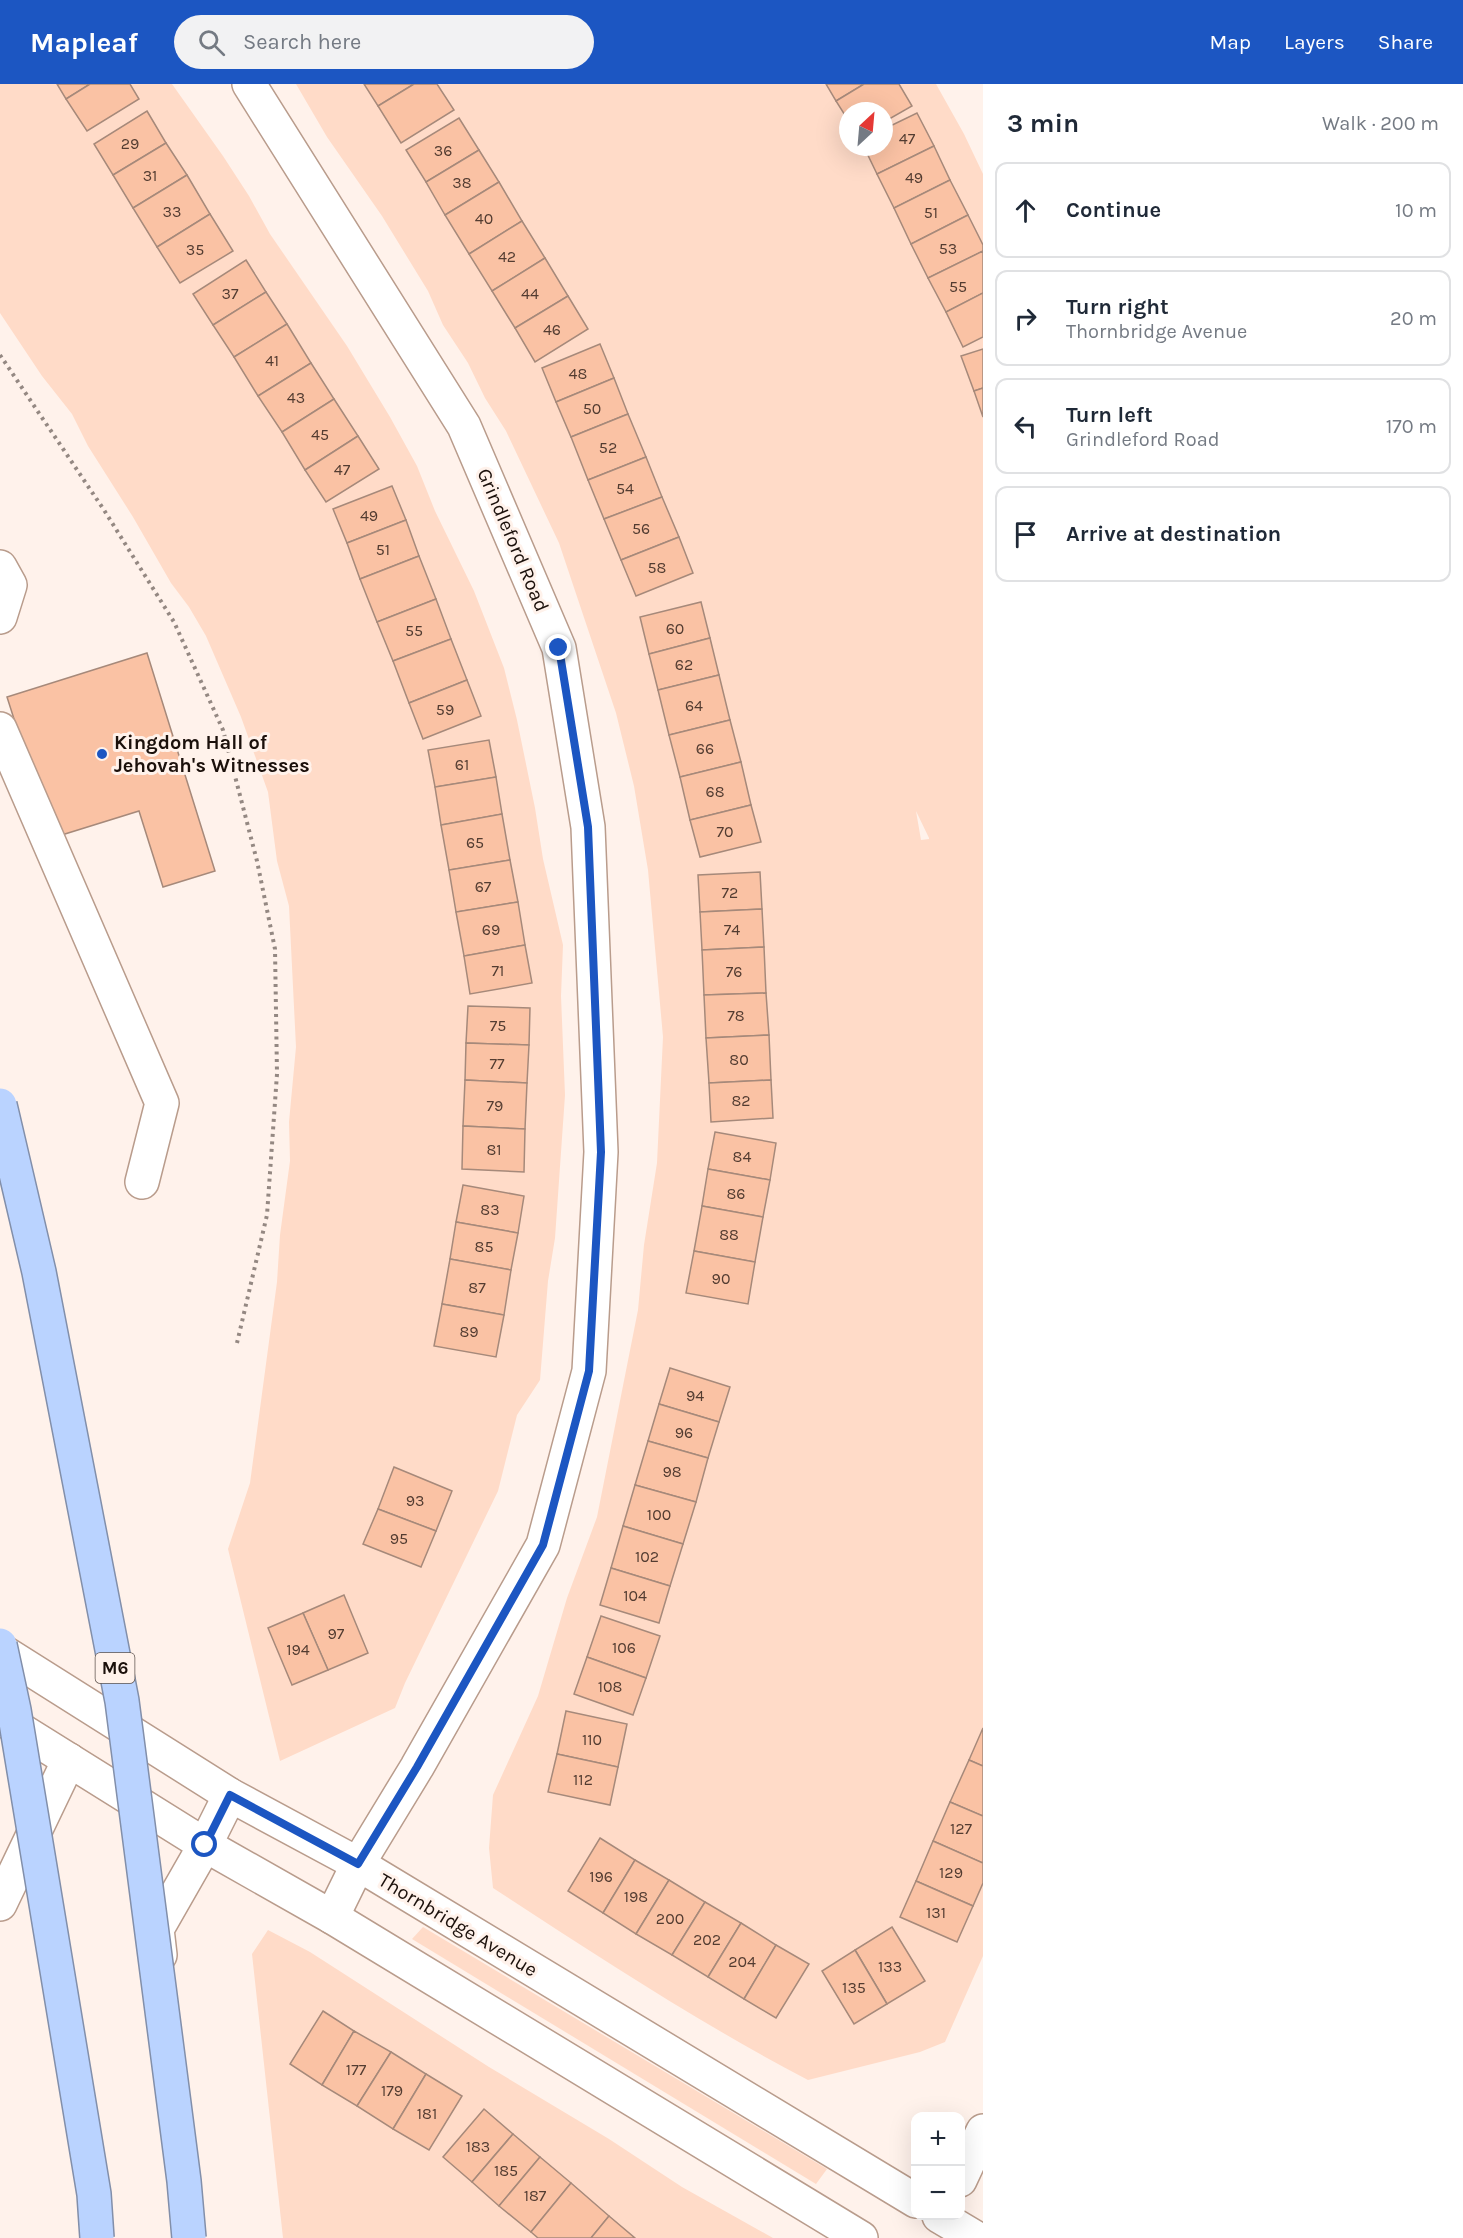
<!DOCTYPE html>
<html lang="en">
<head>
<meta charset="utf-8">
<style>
	:root { --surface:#fff; --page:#f2f2f3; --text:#1f2937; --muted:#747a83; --line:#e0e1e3; --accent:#1c56c2 }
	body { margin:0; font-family:Karla,sans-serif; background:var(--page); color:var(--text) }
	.controls { position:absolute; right:18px; bottom:18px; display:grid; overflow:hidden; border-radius:12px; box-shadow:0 6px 24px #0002 }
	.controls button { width:54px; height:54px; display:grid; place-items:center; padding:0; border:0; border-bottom:2px solid var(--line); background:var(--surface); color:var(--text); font:30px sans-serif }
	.compass { position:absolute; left:839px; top:18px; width:54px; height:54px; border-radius:50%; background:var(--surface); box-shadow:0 6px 24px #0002; rotate:26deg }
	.stop { position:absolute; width:18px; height:18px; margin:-14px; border:4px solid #1c56c2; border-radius:50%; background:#fff }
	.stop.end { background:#1c56c2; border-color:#fff; box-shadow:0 2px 6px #0008 }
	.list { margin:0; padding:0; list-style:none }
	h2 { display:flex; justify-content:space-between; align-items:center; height:78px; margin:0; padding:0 24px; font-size:26px }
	h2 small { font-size:20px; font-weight:400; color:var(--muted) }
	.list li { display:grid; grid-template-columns:39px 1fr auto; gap:18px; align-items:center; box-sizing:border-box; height:96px; margin:0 12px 12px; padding:0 12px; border:2px solid var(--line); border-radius:12px }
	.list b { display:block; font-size:22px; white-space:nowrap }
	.list p { margin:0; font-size:20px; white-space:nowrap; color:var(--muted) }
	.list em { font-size:20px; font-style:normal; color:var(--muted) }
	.icon { flex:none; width:33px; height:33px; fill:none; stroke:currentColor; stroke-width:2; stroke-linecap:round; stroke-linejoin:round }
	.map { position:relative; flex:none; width:983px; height:2154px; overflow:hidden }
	header { display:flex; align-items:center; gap:36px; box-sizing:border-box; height:84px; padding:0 30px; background:var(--accent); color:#fff }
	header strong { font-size:28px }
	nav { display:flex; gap:33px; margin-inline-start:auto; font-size:21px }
	.search { width:420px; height:54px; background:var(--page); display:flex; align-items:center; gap:15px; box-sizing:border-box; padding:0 21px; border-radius:33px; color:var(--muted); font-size:22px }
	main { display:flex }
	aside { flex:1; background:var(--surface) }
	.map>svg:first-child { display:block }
</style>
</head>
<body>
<header>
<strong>Mapleaf</strong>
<div class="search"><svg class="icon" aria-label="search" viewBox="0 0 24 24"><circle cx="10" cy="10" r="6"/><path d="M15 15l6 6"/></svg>Search here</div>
<nav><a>Map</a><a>Layers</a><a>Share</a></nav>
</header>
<main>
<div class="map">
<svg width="983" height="2154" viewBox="0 0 983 2154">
	<rect width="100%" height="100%" fill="#fff2eb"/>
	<!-- green -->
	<g fill="#ffdbc8" fill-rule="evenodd">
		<polygon points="0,0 172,0 223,72 249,112 270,150 347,262 390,333 417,382 435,427 474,507 504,584 517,636 535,724 543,775 563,861 561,912 565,1011 555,1154 548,1197 540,1296 517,1331 498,1407 405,1599 395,1624 280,1677 228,1465 250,1399 277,1198 280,1151 290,1077 289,1038 296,963 289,822 277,777 268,708 241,633 206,552 189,523 171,499 133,433 88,362 72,330 42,292 0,229"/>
		<path d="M296,0H936L964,50L983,90V1872L945,1958L920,1968L808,1996C699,1939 596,1871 493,1804L489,1764L493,1711L538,1612L567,1514L597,1433L638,1226L644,1161L657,1079L663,953L648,786L634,702L616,629L559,459L506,347L485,314L468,279L443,241L428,207L382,132L327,53ZM848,27H884V63H848ZM916,727L929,754V755L921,756Z"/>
		<polygon points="423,1843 827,2085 816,2100 412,1855"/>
		<polygon points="268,1846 310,1868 489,1983 609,2055 682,2103 773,2154 283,2154 252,1870"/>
	</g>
	<!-- building -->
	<g fill="#fac2a4" stroke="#a6897a" stroke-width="1.5">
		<polygon points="57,0 90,0 66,15"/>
		<polygon points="90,0 130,0 139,15 87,47 66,15"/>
		<polygon points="364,0 414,0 378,22"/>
		<polygon points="414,0 437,0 454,26 401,59 378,22"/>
		<polygon points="826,0 864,0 836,17"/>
		<polygon points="864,0 899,0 912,22 884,38 884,27 848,27 848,36 836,17"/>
		<polygon points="147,27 166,59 113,91 94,60"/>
		<polygon points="917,29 934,62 877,90 864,63 884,63 884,45"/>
		<polygon points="459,34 479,66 426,98 406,66"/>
		<polygon points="166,59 187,91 133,124 113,91"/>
		<polygon points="934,62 950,96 894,124 877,90"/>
		<polygon points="479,66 499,98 445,131 426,98"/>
		<polygon points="187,91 210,130 157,163 133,124"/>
		<polygon points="950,96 968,131 911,160 894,124"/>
		<polygon points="499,98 522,137 469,170 445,131"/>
		<polygon points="210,130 233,167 180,199 157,163"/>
		<polygon points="968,131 983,161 983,167 928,194 911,160"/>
		<polygon points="522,137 545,174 492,207 469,170"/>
		<polygon points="983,167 983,209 946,228 928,194"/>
		<polygon points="545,174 568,212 515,244 492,207"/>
		<polygon points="246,176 266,208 213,241 193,210"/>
		<polygon points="266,208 287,240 234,273 213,241"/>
		<polygon points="983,209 983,253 963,263 946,228"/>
		<polygon points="568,212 588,245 535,278 515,244"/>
		<polygon points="287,240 311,279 258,312 234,273"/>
		<polygon points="600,260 614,294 556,318 542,284"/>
		<polygon points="983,265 983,304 974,307 961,272"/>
		<polygon points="311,279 334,315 282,348 258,312"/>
		<polygon points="614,294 628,330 571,353 556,318"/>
		<polygon points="983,304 983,333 974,307"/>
		<polygon points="334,315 358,352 305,386 282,348"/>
		<polygon points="628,330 646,373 588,396 571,353"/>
		<polygon points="358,352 379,385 326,418 305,386"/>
		<polygon points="646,373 662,413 604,435 588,396"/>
		<polygon points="392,402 406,436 347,459 333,425"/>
		<polygon points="662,413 679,453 621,476 604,435"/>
		<polygon points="406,436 419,472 360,495 347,459"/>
		<polygon points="679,453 693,489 636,512 621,476"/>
		<polygon points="419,472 436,515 377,538 360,495"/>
		<polygon points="436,515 451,555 393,577 377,538"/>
		<polygon points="701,518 710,554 649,570 640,533"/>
		<polygon points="710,554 719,591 658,606 649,570"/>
		<polygon points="451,555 467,596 409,619 393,577"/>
		<polygon points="147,569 215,787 163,803 139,727 52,754 7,613"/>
		<polygon points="719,591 730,636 669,651 658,606"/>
		<polygon points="467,596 481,632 423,655 409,619"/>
		<polygon points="730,636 741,678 680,693 669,651"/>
		<polygon points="489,656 496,693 435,703 428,666"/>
		<polygon points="741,678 751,721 690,736 680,693"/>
		<polygon points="496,693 502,730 441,741 435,703"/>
		<polygon points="751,721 761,758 700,773 690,736"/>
		<polygon points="502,730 510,776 449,786 441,741"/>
		<polygon points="510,776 518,818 456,828 449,786"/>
		<polygon points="760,788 762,825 700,828 698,791"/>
		<polygon points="518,818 525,861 464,872 456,828"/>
		<polygon points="762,825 764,863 702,866 700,828"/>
		<polygon points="525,861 532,899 470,910 464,872"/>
		<polygon points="764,863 766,909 704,911 702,866"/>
		<polygon points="766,909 769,951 706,954 704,911"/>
		<polygon points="468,922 530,924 529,961 466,959"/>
		<polygon points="769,951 771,996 709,999 706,954"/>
		<polygon points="466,959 529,961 527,999 465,996"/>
		<polygon points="465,996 527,999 525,1045 463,1042"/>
		<polygon points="771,996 773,1034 711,1038 709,999"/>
		<polygon points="463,1042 525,1045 524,1088 462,1085"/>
		<polygon points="715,1048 776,1059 770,1096 708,1085"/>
		<polygon points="708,1085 770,1096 763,1133 702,1122"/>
		<polygon points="463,1101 524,1112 518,1149 456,1138"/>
		<polygon points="702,1122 763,1133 755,1178 694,1167"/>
		<polygon points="456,1138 518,1149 511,1186 450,1175"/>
		<polygon points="694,1167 755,1178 748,1220 686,1209"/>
		<polygon points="450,1175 511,1186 504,1231 442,1220"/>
		<polygon points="442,1220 504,1231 496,1273 434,1262"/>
		<polygon points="670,1284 730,1303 719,1338 659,1320"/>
		<polygon points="659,1320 719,1338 708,1374 648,1357"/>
		<polygon points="648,1357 708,1374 696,1418 635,1401"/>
		<polygon points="394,1383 452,1407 436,1447 378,1425"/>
		<polygon points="635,1401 696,1418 683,1460 623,1442"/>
		<polygon points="378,1425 436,1447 421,1483 363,1460"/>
		<polygon points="623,1442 683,1460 670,1502 611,1484"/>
		<polygon points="611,1484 670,1502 659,1539 600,1521"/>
		<polygon points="344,1511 368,1569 328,1586 303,1529"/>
		<polygon points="303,1529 328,1586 292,1601 268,1544"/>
		<polygon points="601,1532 660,1552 646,1594 587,1573"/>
		<polygon points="587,1573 646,1594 633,1631 574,1610"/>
		<polygon points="566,1627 627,1640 618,1683 557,1670"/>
		<polygon points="983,1644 983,1682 969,1676"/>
		<polygon points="557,1670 618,1683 610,1721 548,1708"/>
		<polygon points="969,1676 983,1682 983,1732 950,1718"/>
		<polygon points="950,1718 983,1732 983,1779 933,1757"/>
		<polygon points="600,1754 635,1776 603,1829 568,1807"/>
		<polygon points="933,1757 983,1779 983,1799 973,1822 916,1797"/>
		<polygon points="635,1776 669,1796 636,1850 603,1829"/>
		<polygon points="669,1796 705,1818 672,1871 636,1850"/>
		<polygon points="916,1797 973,1822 957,1858 900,1833"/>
		<polygon points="705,1818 741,1839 708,1893 672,1871"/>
		<polygon points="741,1839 776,1861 744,1915 708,1893"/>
		<polygon points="892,1843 925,1897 887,1920 855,1866"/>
		<polygon points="776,1861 809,1880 776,1934 744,1915"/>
		<polygon points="855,1866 887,1920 854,1940 822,1887"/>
		<polygon points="323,1927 354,1947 322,2001 290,1980"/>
		<polygon points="354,1947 391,1968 357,2022 322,2001"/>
		<polygon points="391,1968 426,1990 393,2045 357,2022"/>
		<polygon points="426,1990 462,2012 429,2066 393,2045"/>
		<polygon points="484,2025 513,2050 472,2098 443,2073"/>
		<polygon points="513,2050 540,2073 499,2122 472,2098"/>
		<polygon points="540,2073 571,2099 531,2148 499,2122"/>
		<polygon points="571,2099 609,2132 591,2154 538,2154 531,2148"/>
		<polygon points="609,2132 635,2154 591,2154"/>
	</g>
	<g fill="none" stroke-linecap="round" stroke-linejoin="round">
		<!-- minor casing -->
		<g stroke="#b99c8c" stroke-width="36">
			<g id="minor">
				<polyline points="249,0 464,342 559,564 588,743 601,1068 589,1287 543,1461 417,1683 358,1780 332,1833"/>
				<polyline points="0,483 10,501 0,533"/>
				<polyline points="0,645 162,1019 142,1098"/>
				<polyline points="0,1566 230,1711 358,1780 916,2117"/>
				<polyline points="0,1633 205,1761 332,1833 861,2154"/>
				<polyline points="0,1820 69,1676"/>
				<polyline points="160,1871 157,1845 205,1761 230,1711"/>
				<polyline points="960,2096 983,2047"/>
				<polyline points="939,2132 976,2154"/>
			</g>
		</g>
		<!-- path -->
		<polyline stroke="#948882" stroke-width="4" stroke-dasharray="3 4.5" stroke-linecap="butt" points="0,271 104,426 174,538 223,646 257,777 275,865 277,990 267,1131 237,1259"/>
		<!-- minor -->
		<use href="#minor" stroke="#fff" stroke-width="33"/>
		<!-- highway-bridge casing -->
		<g stroke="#828faa" stroke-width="36" stroke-linecap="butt">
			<g id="highway-bridge">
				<polyline points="0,1021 39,1188 122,1617 184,2097 189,2154"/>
				<polyline points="0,1561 14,1626 94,2110 97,2154"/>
			</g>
		</g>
		<!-- highway-bridge -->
		<use href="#highway-bridge" stroke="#bad3ff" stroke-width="33"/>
	</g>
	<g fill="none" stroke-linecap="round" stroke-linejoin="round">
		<!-- route -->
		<polyline stroke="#1c56c2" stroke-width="8" points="205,1761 230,1711 358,1780 417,1683 543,1461 589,1287 601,1068 588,743 559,564"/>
	</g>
	<!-- markers -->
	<circle fill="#1c56c2" stroke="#fff2eb" stroke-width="2" cx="102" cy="670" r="6"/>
	<g text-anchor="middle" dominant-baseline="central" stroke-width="6" stroke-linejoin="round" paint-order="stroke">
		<!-- number labels -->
		<g font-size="16" fill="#533c31">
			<text x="907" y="54">47</text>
			<text x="130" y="59">29</text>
			<text x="443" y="66">36</text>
			<text x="150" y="91">31</text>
			<text x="914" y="93">49</text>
			<text x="462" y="98">38</text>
			<text x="172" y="127">33</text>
			<text x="931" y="128">51</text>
			<text x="484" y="134">40</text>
			<text x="948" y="164">53</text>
			<text x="195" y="165">35</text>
			<text x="507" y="172">42</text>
			<text x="958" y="202">55</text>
			<text x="230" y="209">37</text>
			<text x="530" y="209">44</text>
			<text x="552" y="245">46</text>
			<text x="272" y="276">41</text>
			<text x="578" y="289">48</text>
			<text x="296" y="313">43</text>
			<text x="592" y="324">50</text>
			<text x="320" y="350">45</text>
			<text x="608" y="363">52</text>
			<text x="342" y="385">47</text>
			<text x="625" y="404">54</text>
			<text x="369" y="431">49</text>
			<text x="641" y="444">56</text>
			<text x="383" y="465">51</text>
			<text x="657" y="483">58</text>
			<text x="675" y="544">60</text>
			<text x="414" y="546">55</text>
			<text x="684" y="580">62</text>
			<text x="694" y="621">64</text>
			<text x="445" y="625">59</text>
			<text x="705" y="664">66</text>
			<text x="462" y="680">61</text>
			<text x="715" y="707">68</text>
			<text x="725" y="747">70</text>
			<text x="475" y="758">65</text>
			<text x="483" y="802">67</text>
			<text x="730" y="808">72</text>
			<text x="491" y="845">69</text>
			<text x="732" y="845">74</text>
			<text x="498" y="886">71</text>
			<text x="734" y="887">76</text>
			<text x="736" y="931">78</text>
			<text x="498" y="941">75</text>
			<text x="739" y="975">80</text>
			<text x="497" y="979">77</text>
			<text x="741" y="1016">82</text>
			<text x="495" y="1021">79</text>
			<text x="494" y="1065">81</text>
			<text x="742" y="1072">84</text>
			<text x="736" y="1109">86</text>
			<text x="490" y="1125">83</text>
			<text x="729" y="1150">88</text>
			<text x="484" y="1162">85</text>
			<text x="721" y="1194">90</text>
			<text x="477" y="1203">87</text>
			<text x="469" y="1247">89</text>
			<text x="695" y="1311">94</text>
			<text x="684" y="1348">96</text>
			<text x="672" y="1387">98</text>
			<text x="415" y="1416">93</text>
			<text x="659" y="1430">100</text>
			<text x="399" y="1454">95</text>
			<text x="647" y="1472">102</text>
			<text x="635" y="1511">104</text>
			<text x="336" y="1549">97</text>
			<text x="624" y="1563">106</text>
			<text x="298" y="1565">194</text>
			<text x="610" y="1602">108</text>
			<text x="592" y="1655">110</text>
			<text x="583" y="1695">112</text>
			<text x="961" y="1744">127</text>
			<text x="951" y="1788">129</text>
			<text x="601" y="1792">196</text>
			<text x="636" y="1812">198</text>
			<text x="936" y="1828">131</text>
			<text x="670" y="1834">200</text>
			<text x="707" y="1855">202</text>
			<text x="742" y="1877">204</text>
			<text x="890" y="1882">133</text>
			<text x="854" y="1903">135</text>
			<text x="356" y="1985">177</text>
			<text x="392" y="2006">179</text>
			<text x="427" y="2029">181</text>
			<text x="478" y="2062">183</text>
			<text x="506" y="2086">185</text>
			<text x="535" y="2111">187</text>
		</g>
		<!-- shield labels -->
		<rect fill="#fff2eb" stroke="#5f544e" stroke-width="1.5" x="95.5" y="1569" width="39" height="30" rx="4.5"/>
		<g font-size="18" font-weight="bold" fill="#1b100b">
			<text x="115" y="1584">M6</text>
		</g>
		<!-- street labels -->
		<g font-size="20" fill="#1b100b" stroke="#fff2eb">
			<text transform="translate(513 456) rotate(67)">Grindleford Road</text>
			<text transform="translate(458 1841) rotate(31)">Thornbridge Avenue</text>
		</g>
		<!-- poi labels -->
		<g font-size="20" font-weight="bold" fill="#1b100b" stroke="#fff2eb" text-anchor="start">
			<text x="114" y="658">Kingdom Hall of<tspan x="114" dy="23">Jehovah's Witnesses</tspan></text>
		</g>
	</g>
</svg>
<div class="controls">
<button>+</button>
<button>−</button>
</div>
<svg class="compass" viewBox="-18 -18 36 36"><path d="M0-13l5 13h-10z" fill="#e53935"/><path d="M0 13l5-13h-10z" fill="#747a83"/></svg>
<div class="stop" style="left:205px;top:1761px"></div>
<div class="stop end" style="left:559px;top:564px"></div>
</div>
<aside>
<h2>3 min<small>Walk · 200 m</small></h2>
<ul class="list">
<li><svg class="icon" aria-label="ahead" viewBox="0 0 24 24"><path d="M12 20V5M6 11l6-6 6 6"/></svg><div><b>Continue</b></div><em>10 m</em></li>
<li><svg class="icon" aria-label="right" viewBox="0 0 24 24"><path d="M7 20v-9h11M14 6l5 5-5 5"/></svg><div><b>Turn right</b><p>Thornbridge Avenue</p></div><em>20 m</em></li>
<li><svg class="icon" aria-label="left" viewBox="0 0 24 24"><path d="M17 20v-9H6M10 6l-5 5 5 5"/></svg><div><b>Turn left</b><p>Grindleford Road</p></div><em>170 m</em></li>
<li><svg class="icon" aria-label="arrive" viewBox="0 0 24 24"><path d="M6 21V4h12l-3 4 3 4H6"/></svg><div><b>Arrive at destination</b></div></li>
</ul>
</aside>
</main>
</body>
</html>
